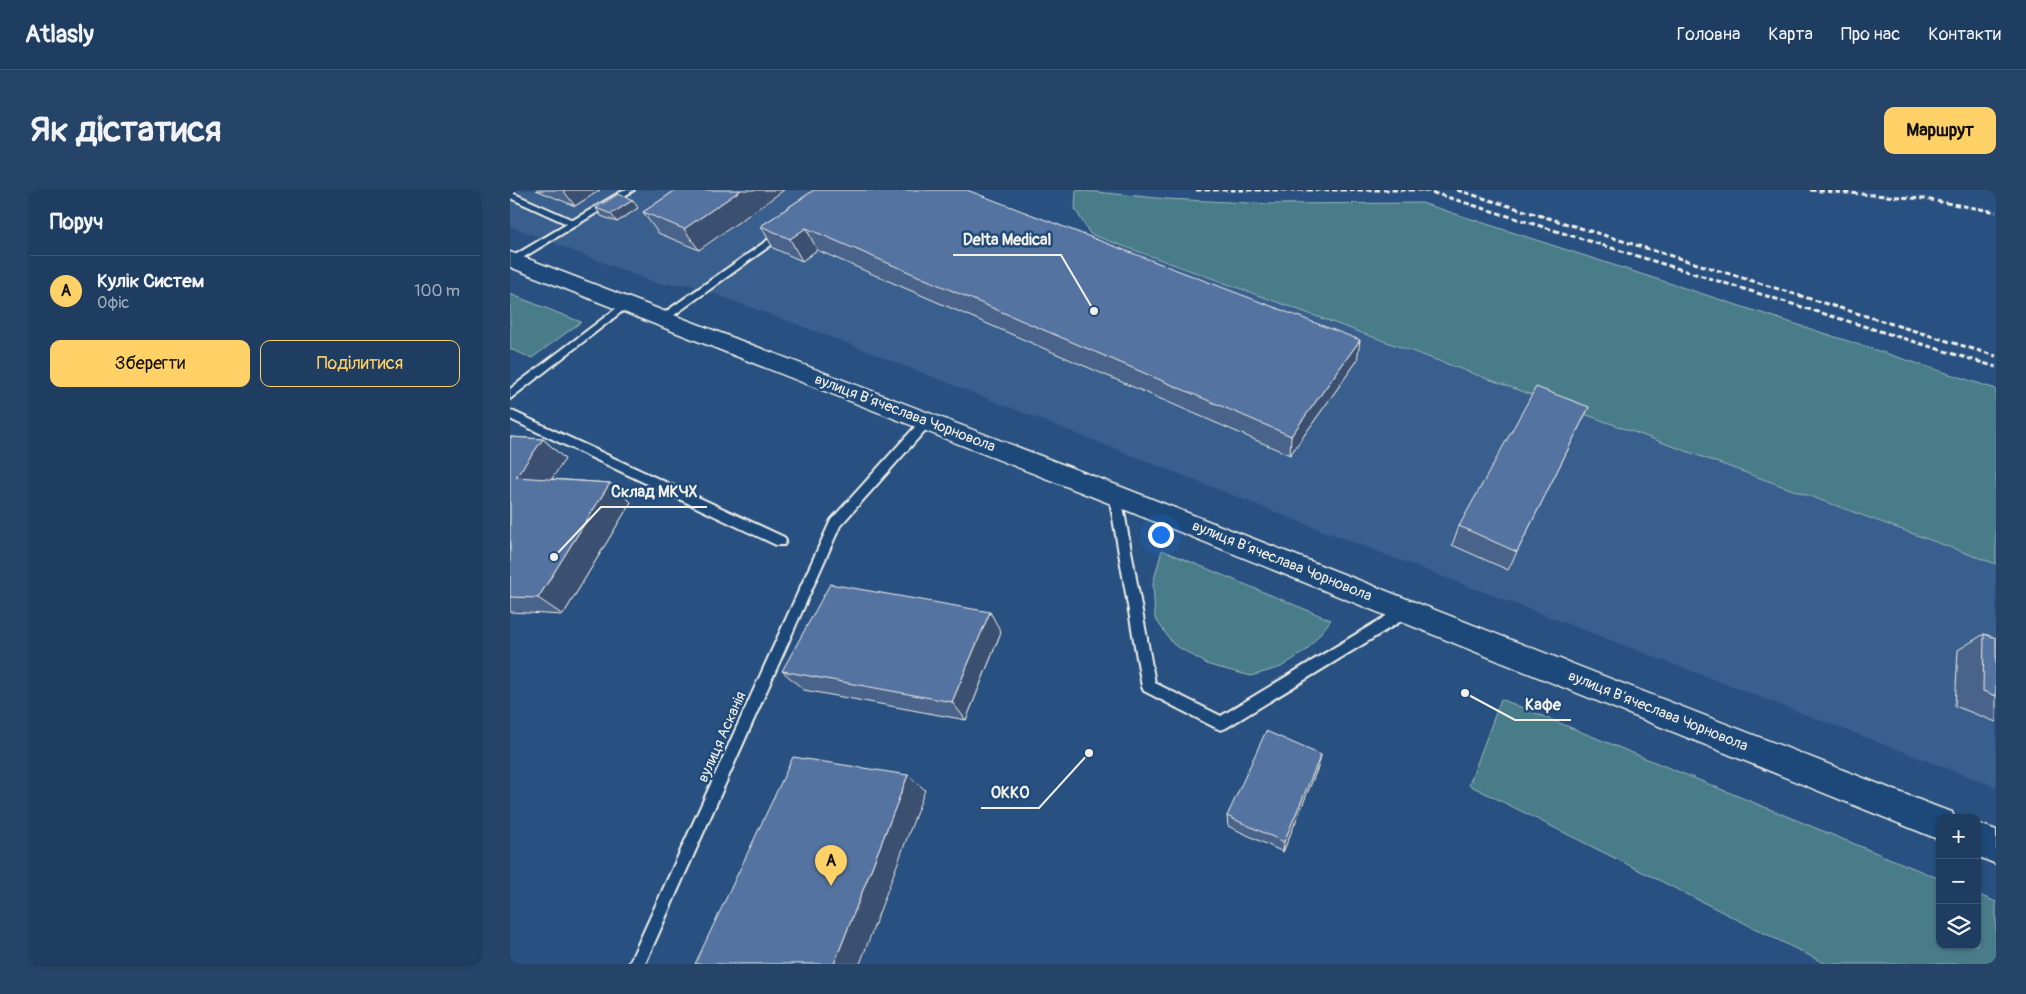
<!DOCTYPE html>
<html lang="uk">
<head>
<meta charset="utf-8">
<style>
	:root { --surface:#1e3d61; --page:#264467; --text:#f1f3f6; --muted:#a1aebd; --line:#3c5676; --accent:#ffd166 }
	body { margin:0; font-family:Pangolin,sans-serif; background:var(--page); color:var(--text) }
	.controls { position:absolute; right:15px; bottom:15px; display:grid; overflow:hidden; border-radius:10px; box-shadow:0 1px 4px #0004 }
	.controls button { width:45px; height:45px; display:grid; place-items:center; padding:0; border:0; border-bottom:1px solid var(--line); background:var(--surface); color:var(--text); font:25px sans-serif }
	.you { position:absolute; left:650px; top:344px; width:18px; height:18px; margin:-12px; border:4px solid #fff; border-radius:50%; background:#1a73e8; box-shadow:0 0 0 8px #1a73e833 }
	.badge { display:grid; place-items:center; width:32px; height:32px; border-radius:50%; background:var(--accent); color:#111; font-size:16px; font-weight:700 }
	.pin { position:absolute; translate:-50% -41px; filter:drop-shadow(0 1px 2px #0008) }
	.pin::after { content:''; position:absolute; top:26px; width:18px; height:15px; background:inherit; clip-path:polygon(0 0,100% 0,50% 100%) }
	.list { margin:0; padding:0; list-style:none }
	h2 { display:flex; justify-content:space-between; align-items:center; height:65px; margin:0; padding:0 20px; font-size:21px }
	h2 small { font-size:16px; font-weight:400; color:var(--muted) }
	.list li { display:grid; grid-template-columns:32px 1fr auto; gap:15px; align-items:center; box-sizing:border-box; height:70px; padding:0 20px; border-top:1px solid var(--line) }
	.list b { display:block; font-size:19px; white-space:nowrap }
	.list p { margin:0; font-size:16px; white-space:nowrap; color:var(--muted) }
	.list em { font-size:16px; font-style:normal; color:var(--muted) }
	.actions { display:flex; gap:10px; padding:15px 20px }
	.actions a { flex:1; padding:11px 0; border:1px solid var(--accent); border-radius:10px; text-align:center; font-size:18px; color:var(--accent) }
	.actions .main { background:var(--accent); color:#111 }
	.icon { flex:none; width:28px; height:28px; fill:none; stroke:currentColor; stroke-width:2; stroke-linecap:round; stroke-linejoin:round }
	.map { position:relative; flex:none; width:1486px; height:774px; overflow:hidden; border-radius:10px }
	header { display:flex; align-items:center; gap:30px; box-sizing:border-box; height:70px; padding:0 25px; background:var(--surface); border-bottom:1px solid var(--line) }
	header strong { font-size:24px }
	nav { display:flex; gap:28px; margin-inline-start:auto; font-size:18px }
	.intro { display:flex; align-items:center; justify-content:space-between; box-sizing:border-box; height:120px; padding:0 30px }
	h1 { margin:0; font-size:35px }
	.button { padding:12px 22px; border-radius:10px; background:var(--accent); color:#111; font-size:18px; font-weight:700 }
	main { display:flex; gap:30px; padding:0 30px }
	aside { flex:1; background:var(--surface); border-radius:10px; box-shadow:0 1px 4px #0004 }
	.map>svg:first-child { display:block }
</style>
</head>
<body>
<header>
<strong>Atlasly</strong>
<nav><a>Головна</a><a>Карта</a><a>Про нас</a><a>Контакти</a></nav>
</header>
<div class="intro"><h1>Як дістатися</h1><a class="button">Маршрут</a></div>
<main>
<aside>
<h2>Поруч<small></small></h2>
<ul class="list">
<li><span class="badge">A</span><div><b>Кулік Систем</b><p>Офіс</p></div><em>100 m</em></li>
</ul>
<div class="actions"><a class="main">Зберегти</a><a>Поділитися</a></div>
</aside>
<div class="map">
<svg width="1486" height="774" viewBox="0 0 1486 774">
	<rect width="100%" height="100%" fill="#285181"/>
	<filter id="ink" filterUnits="userSpaceOnUse"><feTurbulence type="fractalNoise" baseFrequency=".02" numOctaves="2"/><feDisplacementMap in="SourceGraphic" scale="10" xChannelSelector="R" yChannelSelector="G"/><feConvolveMatrix kernelMatrix="1 2 1 2 8 2 1 2 1" color-interpolation-filters="sRGB"/></filter>
	<g filter="url(#ink)">
		<!-- built -->
		<polygon fill="#395e8d" points="0,0 456,0 1486,374 1486,597 816,342 334,152 178,94 148,94 0,36"/>
		<!-- green -->
		<g fill="#497c89" stroke="#9eb6b8">
			<polygon points="566,0 657,9 760,14 912,13 1486,199 1486,374 580,44 565,19"/>
			<polygon points="0,104 71,132 22,168 0,159"/>
			<polygon points="652,360 821,430 797,460 771,477 741,486 699,475 663,454 645,428 643,393"/>
			<polygon points="991,509 1430,689 1430,755 1467,755 1467,704 1486,712 1486,774 1316,774 959,595"/>
		</g>
		<g fill="none" stroke-linecap="round" stroke-linejoin="round">
			<!-- lane casing -->
			<g stroke="#f4f1e8" stroke-width="4">
				<g id="lane">
					<polygon points="114,0 124,0 6,72 0,72 0,68 57,34 0,8 0,2 63,30"/>
					<polygon points="272,40 277,43 275,45 156,131 148,131 148,127"/>
					<polygon points="116,111 119,112 119,116 0,209 0,199"/>
					<polygon points="0,220 274,347 276,351 274,355 266,355 0,229"/>
					<polygon points="416,228 420,229 421,232 420,235 330,336 135,774 119,774 321,330 412,229"/>
					<polygon points="605,300 609,302 611,305 645,493 711,526 891,417 896,415 901,417 902,421 901,425 716,538 711,540 706,538 634,501 632,497 599,305 601,302"/>
				</g>
			</g>
			<!-- secondary casing -->
			<g stroke="#f4f1e8" stroke-width="3">
				<g id="secondary">
					<polygon points="0,62 614,298 1430,618 1442,622 1444,628 1430,628 1430,650 596,312 0,77"/>
					<polygon points="1467,633 1486,640 1486,674 1467,666"/>
				</g>
			</g>
			<!-- lane -->
			<use href="#lane" fill="#1f4a7a" fill-rule="evenodd"/>
			<!-- secondary -->
			<use href="#secondary" fill="#1f4a7a" fill-rule="evenodd"/>
			<!-- rail -->
			<g stroke="#f4f1e8" stroke-width="3" stroke-dasharray="5.5 3" stroke-linecap="butt">
				<polyline points="686,0 921,0"/>
				<polyline points="914,0 1486,177"/>
				<polyline points="947,0 1486,166"/>
				<polyline points="1300,0 1415,9 1486,22"/>
			</g>
		</g>
		<!-- wall -->
		<g fill="#48638a" stroke="#f4f1e8">
			<polygon points="26,0 90,0 65,16"/>
			<polygon points="166,0 189,60 148,43 133,22"/>
			<polygon points="304,0 847,171 780,265 307,60 292,71 263,58 251,36"/>
			<polygon points="86,18 128,18 107,32 91,26"/>
			<polygon points="1079,217 998,380 942,355 949,336"/>
			<polygon points="0,247 33,249 55,269 41,289 100,293 121,312 53,425 0,422"/>
			<polygon points="491,442 456,530 294,500 272,481"/>
			<polygon points="1474,444 1486,448 1486,532 1445,516 1448,460"/>
			<polygon points="811,565 808,577 773,662 718,636 717,626"/>
		</g>
		<!-- shaded-wall -->
		<g fill="#3b5071" stroke="#f4f1e8">
			<polygon points="53,0 90,0 65,16"/>
			<polygon points="231,0 274,0 189,60 174,39"/>
			<polygon points="123,10 128,18 107,32 101,24"/>
			<polygon points="296,38 307,60 292,71 280,49"/>
			<polygon points="850,150 847,171 780,265 781,246"/>
			<polygon points="33,249 55,269 30,307 6,287"/>
			<polygon points="100,293 121,312 53,425 28,408"/>
			<polygon points="480,422 491,442 456,530 442,512"/>
			<polygon points="811,565 808,577 773,662 774,652"/>
			<polygon points="398,585 415,600 350,774 324,774"/>
		</g>
		<!-- building -->
		<g fill="#5473a1" stroke="#f4f1e8">
			<polygon points="166,0 231,0 174,39 133,22"/>
			<polygon points="304,0 457,0 850,150 781,246 296,38 280,49 251,36"/>
			<polygon points="108,4 123,10 101,24 86,18"/>
			<polygon points="1026,197 1079,217 1007,362 949,336"/>
			<polygon points="0,247 33,249 6,287 100,293 28,408 0,407"/>
			<polygon points="320,394 480,422 442,512 272,481"/>
			<polygon points="1474,444 1486,448 1486,506 1473,501"/>
			<polygon points="756,541 811,565 774,652 717,626"/>
			<polygon points="283,567 398,585 324,774 185,774"/>
		</g>
	</g>
	<g text-anchor="middle" dominant-baseline="central" stroke-width="5" stroke-linejoin="round" paint-order="stroke">
		<!-- street labels -->
		<g font-size="15" fill="#f4f1e8" stroke="#1f4a7a">
			<text transform="translate(395 223) rotate(21)">вулиця Вʼячеслава Чорновола</text>
			<text transform="translate(772 371) rotate(22)">вулиця Вʼячеслава Чорновола</text>
			<text transform="translate(1148 521) rotate(22)">вулиця Вʼячеслава Чорновола</text>
			<text transform="translate(212 547) rotate(-66)">вулиця Асканія</text>
		</g>
	</g>
	<!-- callouts -->
	<path fill="none" stroke="#f4f1e8" stroke-width="2" d="M584 121L551 65H443M44 367L91 317H197M955 503L1005 530H1061M579 563L529 618H471"/>
	<g fill="#f4f1e8" stroke="#1f4a7a" stroke-width="2">
		<circle cx="584" cy="121" r="5"/>
		<circle cx="44" cy="367" r="5"/>
		<circle cx="955" cy="503" r="5"/>
		<circle cx="579" cy="563" r="5"/>
	</g>
	<g font-size="16" text-anchor="middle" font-weight="bold" fill="#f4f1e8" stroke="#1f4a7a" stroke-width="5" stroke-linejoin="round" paint-order="stroke">
		<text x="497" y="55">Delta Medical</text>
		<text x="144" y="307">Склад МКЧХ</text>
		<text x="1033" y="520">Кафе</text>
		<text x="500" y="608">ОККО</text>
	</g>
</svg>
<div class="controls">
<button>+</button>
<button>−</button>
<button><svg class="icon" aria-label="layers" viewBox="0 0 24 24"><path d="M12 4l9 5-9 5-9-5zM3 14l9 5 9-5"/></svg></button>
</div>
<div class="you"></div>
<div class="pin badge" style="left:321px;top:696px">A</div>
</div>
</main>
</body>
</html>
